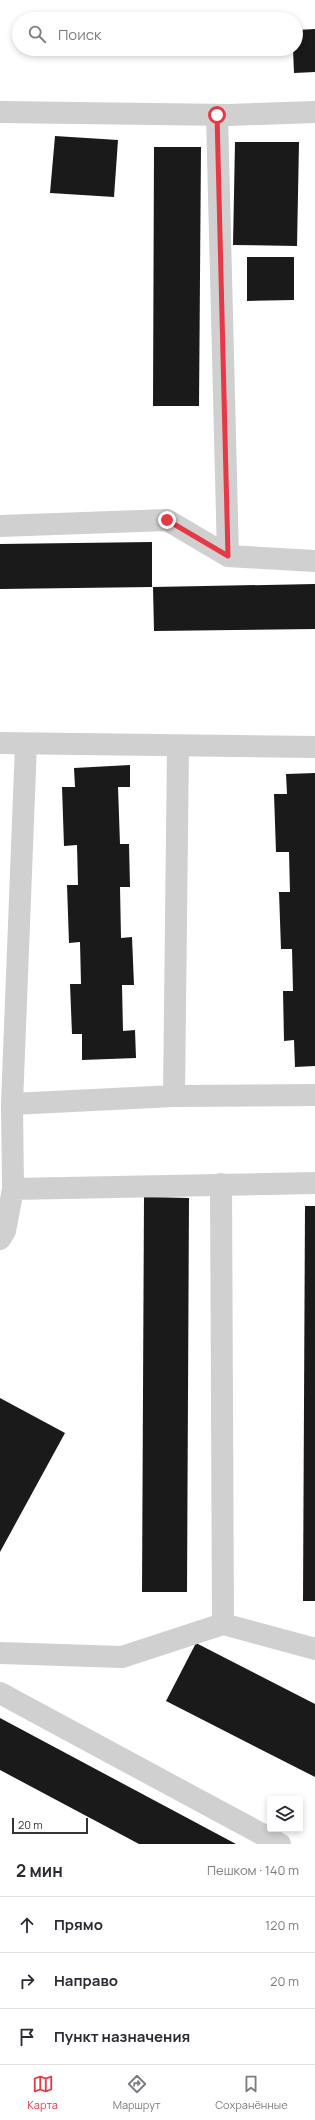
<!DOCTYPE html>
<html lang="ru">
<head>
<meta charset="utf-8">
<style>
	:root { --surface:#fff; --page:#f2f2f3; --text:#2b2b33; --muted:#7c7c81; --line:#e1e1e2; --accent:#e63946 }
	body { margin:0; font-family:Manrope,sans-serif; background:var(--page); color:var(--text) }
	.controls { position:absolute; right:12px; bottom:12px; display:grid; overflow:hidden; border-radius:4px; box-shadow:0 2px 6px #0003 }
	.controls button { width:36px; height:36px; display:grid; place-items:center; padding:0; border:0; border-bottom:1px solid var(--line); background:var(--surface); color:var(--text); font:20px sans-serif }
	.scale { position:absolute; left:12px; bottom:10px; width:76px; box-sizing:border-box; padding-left:4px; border:2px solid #333; border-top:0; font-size:11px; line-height:14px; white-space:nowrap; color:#333; -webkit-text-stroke:3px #fff; paint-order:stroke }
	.stop { position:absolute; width:12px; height:12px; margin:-9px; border:3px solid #e63946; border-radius:50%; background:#fff }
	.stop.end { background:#e63946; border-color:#fff; box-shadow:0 1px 4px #0008 }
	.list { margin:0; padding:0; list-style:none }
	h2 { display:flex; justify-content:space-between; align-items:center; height:52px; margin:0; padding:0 16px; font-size:17px }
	h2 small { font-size:13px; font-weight:400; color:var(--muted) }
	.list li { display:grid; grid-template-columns:26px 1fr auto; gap:12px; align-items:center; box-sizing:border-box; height:56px; padding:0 16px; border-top:1px solid var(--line) }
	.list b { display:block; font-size:15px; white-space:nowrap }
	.list em { font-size:13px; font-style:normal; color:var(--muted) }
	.icon { flex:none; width:22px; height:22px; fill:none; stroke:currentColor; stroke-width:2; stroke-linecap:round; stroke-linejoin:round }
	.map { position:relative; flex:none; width:315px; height:1844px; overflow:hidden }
	.search { position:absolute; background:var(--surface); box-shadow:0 2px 6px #0003; left:12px; right:12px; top:12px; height:44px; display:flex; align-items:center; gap:10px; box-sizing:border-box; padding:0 14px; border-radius:22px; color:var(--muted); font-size:15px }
	.sheet { height:220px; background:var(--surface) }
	nav { display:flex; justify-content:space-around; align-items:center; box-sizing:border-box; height:56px; border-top:1px solid var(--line); background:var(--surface); font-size:11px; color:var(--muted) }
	nav a { display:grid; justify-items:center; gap:2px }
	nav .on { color:var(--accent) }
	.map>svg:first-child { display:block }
</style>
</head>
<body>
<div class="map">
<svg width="315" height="1844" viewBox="0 0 315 1844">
	<rect width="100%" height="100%" fill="#fff"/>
	<!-- building -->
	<g fill="#1a1a1a">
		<polygon points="315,29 315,72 294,73 293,49 296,49 296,30"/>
		<polygon points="55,136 118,140 114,197 50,193"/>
		<polygon points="235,142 299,142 297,246 233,245"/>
		<polygon points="154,147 201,147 199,406 153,406"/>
		<polygon points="247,257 294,257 294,300 247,301"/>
		<polygon points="152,542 152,587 0,589 0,544"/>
		<polygon points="315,584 315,629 154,631 153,587"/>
		<polygon points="130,765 130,787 118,787 120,844 129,844 130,887 120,887 121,938 132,937 134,985 122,985 123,1031 135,1030 136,1058 82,1060 82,1034 72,1034 70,984 81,984 80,942 69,943 67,885 78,885 77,845 64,846 62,787 75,787 74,768"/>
		<polygon points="315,773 315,1066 295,1067 294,1040 284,1041 283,991 293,991 292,949 281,949 279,892 290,892 289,852 276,852 274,794 287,794 286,774"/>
		<polygon points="144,1197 189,1198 187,1592 142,1592"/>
		<polygon points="305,1206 315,1206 315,1601 303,1601"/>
		<polygon points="0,1398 65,1433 0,1552"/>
		<polygon points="196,1643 315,1704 315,1777 166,1701"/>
		<polygon points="0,1718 236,1844 139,1844 0,1770"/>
	</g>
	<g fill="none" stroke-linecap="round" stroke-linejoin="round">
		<!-- minor -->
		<g stroke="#d0d0d0" stroke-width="22">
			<polyline points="0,112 229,115 315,112"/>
			<polyline points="217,115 228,556"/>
			<polyline points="0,526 167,520 228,556 315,561"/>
			<polyline points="0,743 315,747"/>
			<polyline points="174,1096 315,1095"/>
			<polyline points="12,1104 174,1096 178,746"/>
			<polyline points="221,1184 223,1624"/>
			<polyline points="13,1189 12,1104 26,744"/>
			<polyline points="0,1239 5,1231 13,1189 315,1183"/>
			<polyline points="0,1653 122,1657 223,1624 315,1649"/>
			<polyline points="0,1693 280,1844"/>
		</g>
	</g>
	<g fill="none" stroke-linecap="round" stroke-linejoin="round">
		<!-- route -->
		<polyline stroke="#e63946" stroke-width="5" points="167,520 228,556 217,115"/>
	</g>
</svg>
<div class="controls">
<button><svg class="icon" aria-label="layers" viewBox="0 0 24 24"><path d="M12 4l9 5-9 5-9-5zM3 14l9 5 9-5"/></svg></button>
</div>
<div class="scale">20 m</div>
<div class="stop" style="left:217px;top:115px"></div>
<div class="stop end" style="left:167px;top:520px"></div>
<div class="search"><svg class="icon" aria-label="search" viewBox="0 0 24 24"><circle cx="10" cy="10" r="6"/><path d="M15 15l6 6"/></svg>Поиск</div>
</div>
<section class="sheet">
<h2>2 мин<small>Пешком · 140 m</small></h2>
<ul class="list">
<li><svg class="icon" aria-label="ahead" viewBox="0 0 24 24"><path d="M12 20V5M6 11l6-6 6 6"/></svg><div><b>Прямо</b></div><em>120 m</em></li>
<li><svg class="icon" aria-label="right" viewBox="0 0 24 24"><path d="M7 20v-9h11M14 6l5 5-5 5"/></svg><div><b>Направо</b></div><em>20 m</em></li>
<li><svg class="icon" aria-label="arrive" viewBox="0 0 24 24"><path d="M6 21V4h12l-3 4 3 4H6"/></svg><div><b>Пункт назначения</b></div></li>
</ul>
</section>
<nav>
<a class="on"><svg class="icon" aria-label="map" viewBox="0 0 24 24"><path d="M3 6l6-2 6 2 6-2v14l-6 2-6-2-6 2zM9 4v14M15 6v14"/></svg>Карта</a>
<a><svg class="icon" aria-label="directions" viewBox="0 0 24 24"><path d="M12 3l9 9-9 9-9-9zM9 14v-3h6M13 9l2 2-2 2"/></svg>Маршрут</a>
<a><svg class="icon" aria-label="saved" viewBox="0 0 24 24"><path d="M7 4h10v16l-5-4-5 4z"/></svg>Сохранённые</a>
</nav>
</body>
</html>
